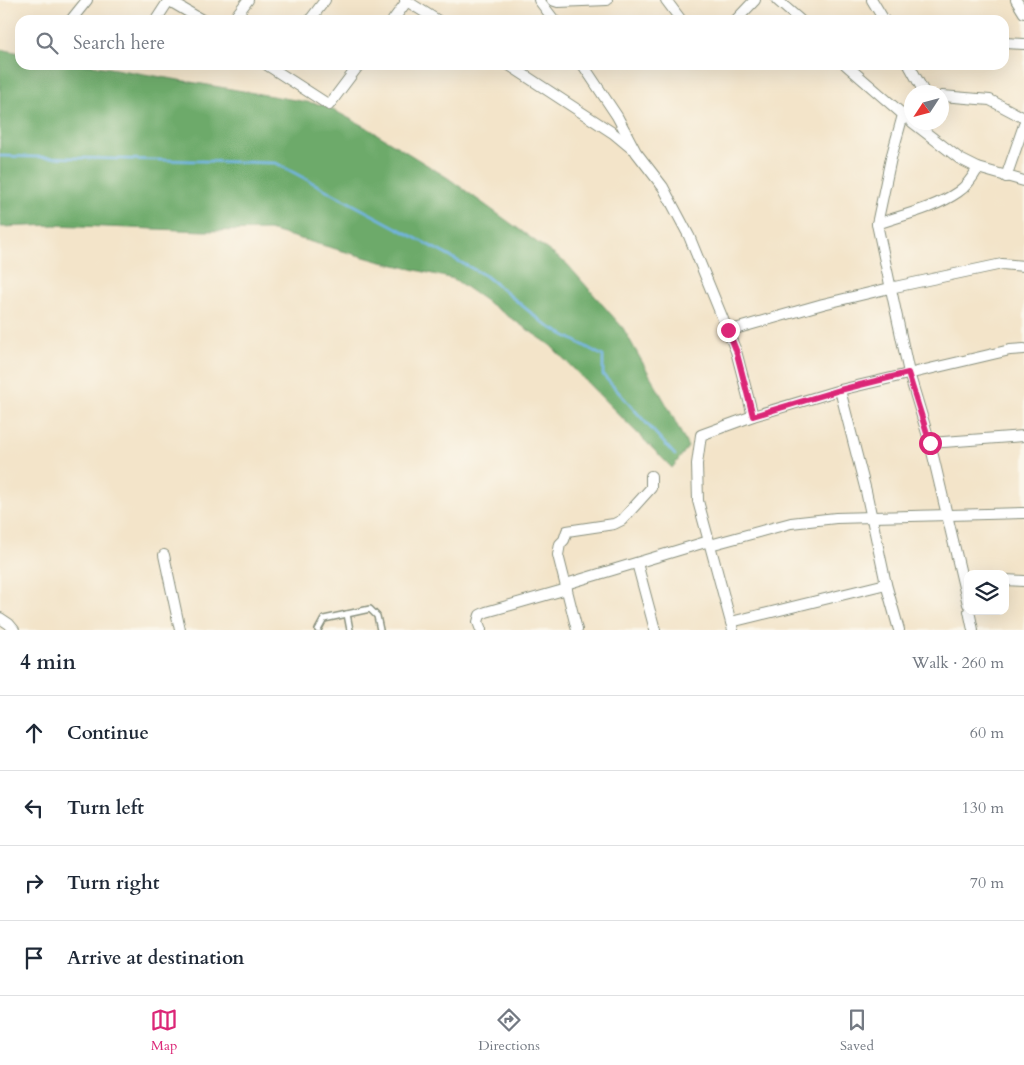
<!DOCTYPE html>
<html lang="en">
<head>
<meta charset="utf-8">
<style>
	:root { --surface:#fff; --page:#f6f6f7; --text:#1f2937; --muted:#747a83; --line:#e0e1e3; --accent:#db2777 }
	body { margin:0; font-family:Cardo,serif; background:var(--page); color:var(--text) }
	.controls { position:absolute; right:15px; bottom:15px; display:grid; overflow:hidden; border-radius:10px; box-shadow:0 5px 20px #0002 }
	.controls button { width:45px; height:45px; display:grid; place-items:center; padding:0; border:0; border-bottom:1px solid var(--line); background:var(--surface); color:var(--text); font:25px sans-serif }
	.compass { position:absolute; left:904px; top:85px; width:45px; height:45px; border-radius:50%; background:var(--surface); box-shadow:0 5px 20px #0002; rotate:234deg }
	.stop { position:absolute; width:15px; height:15px; margin:-11px; border:4px solid #db2777; border-radius:50%; background:#fff }
	.stop.end { background:#db2777; border-color:#fff; box-shadow:0 1px 5px #0008 }
	.list { margin:0; padding:0; list-style:none }
	h2 { display:flex; justify-content:space-between; align-items:center; height:65px; margin:0; padding:0 20px; font-size:21px }
	h2 small { font-size:16px; font-weight:400; color:var(--muted) }
	.list li { display:grid; grid-template-columns:32px 1fr auto; gap:15px; align-items:center; box-sizing:border-box; height:75px; padding:0 20px; border-top:1px solid var(--line) }
	.list b { display:block; font-size:19px; white-space:nowrap }
	.list em { font-size:16px; font-style:normal; color:var(--muted) }
	.icon { flex:none; width:28px; height:28px; fill:none; stroke:currentColor; stroke-width:2; stroke-linecap:round; stroke-linejoin:round }
	.map { position:relative; flex:none; width:1024px; height:630px; overflow:hidden }
	.search { position:absolute; background:var(--surface); box-shadow:0 5px 20px #0002; left:15px; right:15px; top:15px; height:55px; display:flex; align-items:center; gap:12px; box-sizing:border-box; padding:0 18px; border-radius:15px; color:var(--muted); font-size:19px }
	.sheet { height:365px; background:var(--surface) }
	nav { display:flex; justify-content:space-around; align-items:center; box-sizing:border-box; height:70px; border-top:1px solid var(--line); background:var(--surface); font-size:14px; color:var(--muted) }
	nav a { display:grid; justify-items:center; gap:2px }
	nav .on { color:var(--accent) }
	.map>svg:first-child { display:block }
</style>
</head>
<body>
<div class="map">
<svg width="1024" height="630" viewBox="0 0 1024 630">
	<rect width="100%" height="100%" fill="#fbf7ec"/>
	<filter id="ink" filterUnits="userSpaceOnUse"><feTurbulence type="fractalNoise" baseFrequency=".02" numOctaves="2"/><feDisplacementMap in="SourceGraphic" scale="10" xChannelSelector="R" yChannelSelector="G"/><feConvolveMatrix kernelMatrix="1 2 1 2 8 2 1 2 1" color-interpolation-filters="sRGB"/></filter>
	<filter id="wash" filterUnits="userSpaceOnUse"><feTurbulence type="fractalNoise" baseFrequency=".0096" numOctaves="4" result="noise"/><feDisplacementMap in="SourceGraphic" scale="20" xChannelSelector="R" yChannelSelector="G"/><feGaussianBlur stdDeviation="1.12" result="paint"/><feColorMatrix in="noise" values="0 0 0 0 0 0 0 0 0 0 0 0 0 0 0 0 0 1.4 0 .05"/><feComposite in="paint" operator="in"/></filter>
	<g filter="url(#wash)">
		<rect width="100%" height="100%" fill="#f3e4c9"/>
		<!-- forest -->
		<polygon fill="#6daa6b" stroke="#467450" points="0,49 20,53 20,65 92,65 324,105 369,129 448,178 567,264 623,328 669,409 688,447 672,468 550,345 454,279 378,261 269,230 205,231 55,225 0,227"/>
		<g fill="none" stroke-linecap="round" stroke-linejoin="round">
			<!-- stream -->
			<polyline stroke="#73b5e8" stroke-width="2.5" points="0,156 276,163 486,276 546,325 603,356 603,375 675,455"/>
		</g>
	</g>
	<g filter="url(#ink)">
		<g fill="none" stroke-linecap="round" stroke-linejoin="round">
			<!-- lane casing -->
			<g stroke="#89907e" stroke-width="8">
				<g id="lane">
					<polyline points="347,614 350,630"/>
					<polyline points="318,630 324,619 370,609 377,616 380,630"/>
				</g>
			</g>
			<!-- street casing -->
			<g stroke="#89907e" stroke-width="12">
				<g id="street">
					<polyline points="168,0 202,20"/>
					<polyline points="405,0 437,20"/>
					<polyline points="539,0 554,20"/>
					<polyline points="552,0 558,2 607,0"/>
					<polyline points="666,0 681,20"/>
					<polyline points="777,0 800,20"/>
					<polyline points="872,0 884,20"/>
					<polyline points="1016,0 1024,13"/>
					<polyline points="71,20 87,0"/>
					<polyline points="156,20 169,0"/>
					<polyline points="233,20 248,0"/>
					<polyline points="310,20 325,0"/>
					<polyline points="393,20 407,1"/>
					<polyline points="736,20 755,0"/>
					<polyline points="1004,43 1024,44"/>
					<polyline points="267,65 329,105 359,65"/>
					<polyline points="509,65 613,133 631,148"/>
					<polyline points="583,65 617,116 636,152 663,187 689,236 736,351 753,416"/>
					<polyline points="846,65 907,118"/>
					<polyline points="909,65 924,92"/>
					<polyline points="942,96 990,100 1024,118"/>
					<polyline points="912,122 960,159 978,168 1024,181"/>
					<polyline points="1006,177 1024,125"/>
					<polyline points="877,224 891,158 903,115 912,115"/>
					<polyline points="728,330 735,329 823,304 890,288 1002,264 1024,266"/>
					<polyline points="840,390 866,491 886,584 899,630"/>
					<polyline points="930,443 1024,436"/>
					<polyline points="710,545 791,523 836,518 1024,513"/>
					<polyline points="164,555 180,630"/>
					<polyline points="637,563 655,630"/>
					<polyline points="1005,580 1024,581"/>
					<polyline points="566,584 709,541"/>
					<path d="M968,604L930,443L909,373L877,224C903,215 935,208 958,192C967,186 973,177 978,168"/>
					<polyline points="969,611 973,630"/>
					<polyline points="0,618 9,624 14,630"/>
					<polyline points="731,622 886,584"/>
					<polyline points="481,630 478,622 480,615 486,612 567,589"/>
					<polyline points="577,630 558,555 560,544 564,540 567,531 614,524 622,520 651,488 651,476"/>
					<polyline points="733,630 698,501 697,464 701,435 753,416 840,390 1010,350 1024,349"/>
				</g>
			</g>
			<!-- lane -->
			<use href="#lane" stroke="#fff" stroke-width="5"/>
			<!-- street -->
			<use href="#street" stroke="#fff" stroke-width="10"/>
		</g>
	</g>
	<g fill="none" stroke-linecap="round" stroke-linejoin="round" filter="url(#ink)">
		<!-- route -->
		<polyline stroke="#db2777" stroke-width="6" points="728,330 736,350 753,416 840,390 908,373 930,443"/>
	</g>
</svg>
<div class="controls">
<button><svg class="icon" aria-label="layers" viewBox="0 0 24 24"><path d="M12 4l9 5-9 5-9-5zM3 14l9 5 9-5"/></svg></button>
</div>
<svg class="compass" viewBox="-18 -18 36 36"><path d="M0-13l5 13h-10z" fill="#e53935"/><path d="M0 13l5-13h-10z" fill="#747a83"/></svg>
<div class="stop" style="left:930px;top:443px"></div>
<div class="stop end" style="left:728px;top:330px"></div>
<div class="search"><svg class="icon" aria-label="search" viewBox="0 0 24 24"><circle cx="10" cy="10" r="6"/><path d="M15 15l6 6"/></svg>Search here</div>
</div>
<section class="sheet">
<h2>4 min<small>Walk · 260 m</small></h2>
<ul class="list">
<li><svg class="icon" aria-label="ahead" viewBox="0 0 24 24"><path d="M12 20V5M6 11l6-6 6 6"/></svg><div><b>Continue</b></div><em>60 m</em></li>
<li><svg class="icon" aria-label="left" viewBox="0 0 24 24"><path d="M17 20v-9H6M10 6l-5 5 5 5"/></svg><div><b>Turn left</b></div><em>130 m</em></li>
<li><svg class="icon" aria-label="right" viewBox="0 0 24 24"><path d="M7 20v-9h11M14 6l5 5-5 5"/></svg><div><b>Turn right</b></div><em>70 m</em></li>
<li><svg class="icon" aria-label="arrive" viewBox="0 0 24 24"><path d="M6 21V4h12l-3 4 3 4H6"/></svg><div><b>Arrive at destination</b></div></li>
</ul>
</section>
<nav>
<a class="on"><svg class="icon" aria-label="map" viewBox="0 0 24 24"><path d="M3 6l6-2 6 2 6-2v14l-6 2-6-2-6 2zM9 4v14M15 6v14"/></svg>Map</a>
<a><svg class="icon" aria-label="directions" viewBox="0 0 24 24"><path d="M12 3l9 9-9 9-9-9zM9 14v-3h6M13 9l2 2-2 2"/></svg>Directions</a>
<a><svg class="icon" aria-label="saved" viewBox="0 0 24 24"><path d="M7 4h10v16l-5-4-5 4z"/></svg>Saved</a>
</nav>
</body>
</html>
